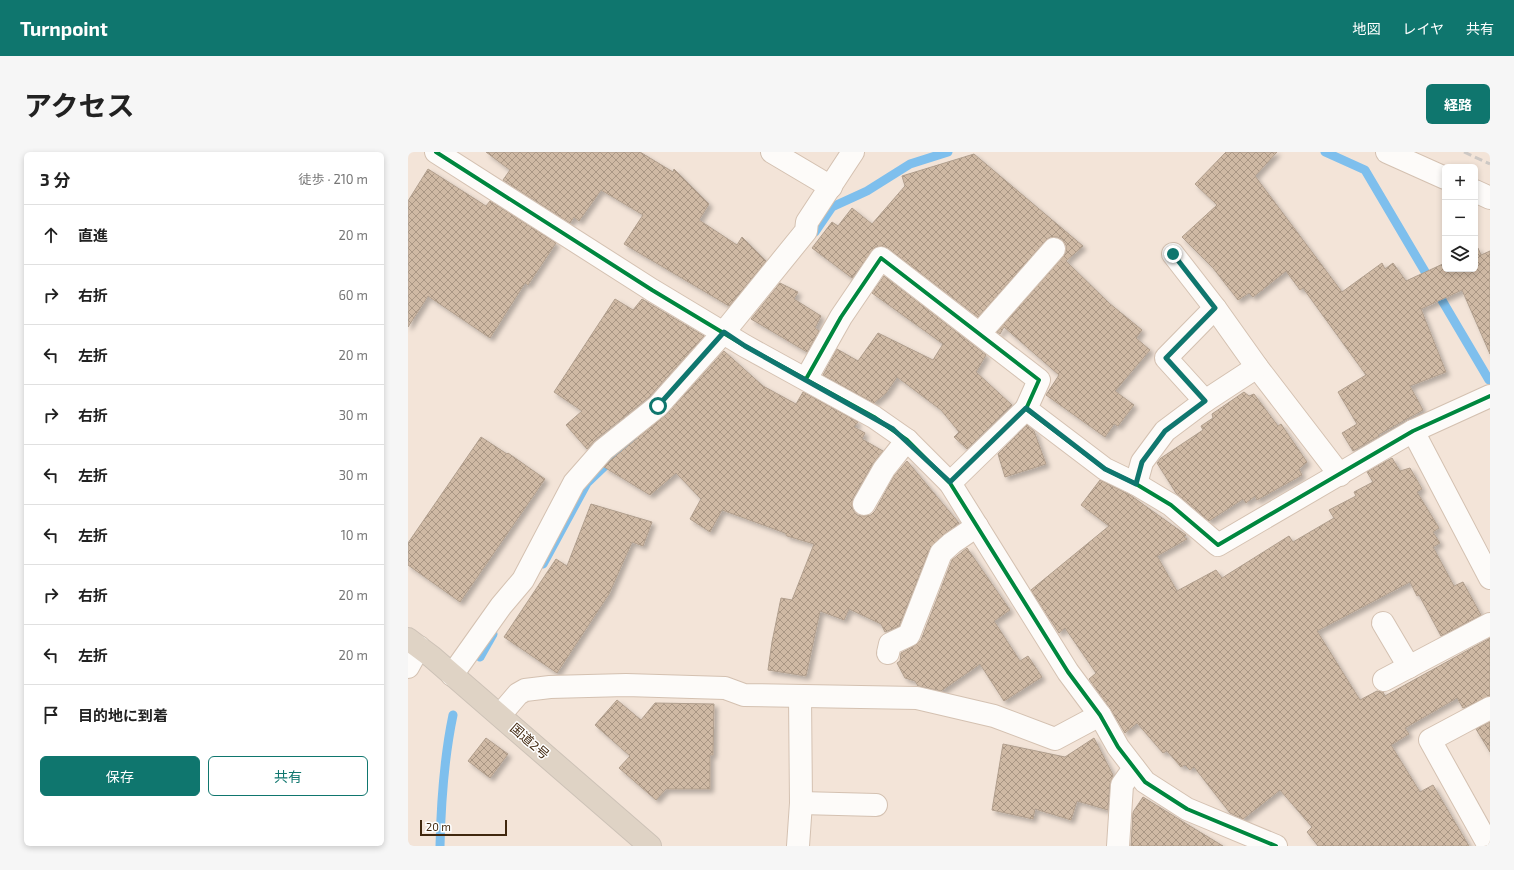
<!DOCTYPE html>
<html lang="ja">
<head>
<meta charset="utf-8">
<style>
	:root { --surface:#fff; --page:#f6f6f6; --text:#222; --muted:#767676; --line:#e0e0e0; --accent:#0f766e }
	body { margin:0; font-family:"Exo 2","Noto Sans JP",sans-serif; background:var(--page); color:var(--text) }
	.controls { position:absolute; right:12px; top:12px; display:grid; overflow:hidden; border-radius:6px; box-shadow:0 2px 6px #0003 }
	.controls button { width:36px; height:36px; display:grid; place-items:center; padding:0; border:0; border-bottom:1px solid var(--line); background:var(--surface); color:var(--text); font:20px sans-serif }
	.scale { position:absolute; left:12px; bottom:10px; width:87px; box-sizing:border-box; padding-left:4px; border:2px solid #40270e; border-top:0; font-size:11px; line-height:14px; white-space:nowrap; color:#40270e; -webkit-text-stroke:3px #fff; paint-order:stroke }
	.stop { position:absolute; width:12px; height:12px; margin:-9px; border:3px solid #0f766e; border-radius:50%; background:#fff }
	.stop.end { background:#0f766e; border-color:#fff; box-shadow:0 1px 4px #0008 }
	.list { margin:0; padding:0; list-style:none }
	h2 { display:flex; justify-content:space-between; align-items:center; height:52px; margin:0; padding:0 16px; font-size:17px }
	h2 small { font-size:13px; font-weight:400; color:var(--muted) }
	.list li { display:grid; grid-template-columns:26px 1fr auto; gap:12px; align-items:center; box-sizing:border-box; height:60px; padding:0 16px; border-top:1px solid var(--line) }
	.list b { display:block; font-size:15px; white-space:nowrap }
	.list em { font-size:13px; font-style:normal; color:var(--muted) }
	.actions { display:flex; gap:8px; padding:12px 16px }
	.actions a { flex:1; padding:9px 0; border:1px solid var(--accent); border-radius:6px; text-align:center; font-size:14px; color:var(--accent) }
	.actions .main { background:var(--accent); color:#fff }
	.icon { flex:none; width:22px; height:22px; fill:none; stroke:currentColor; stroke-width:2; stroke-linecap:round; stroke-linejoin:round }
	.map { position:relative; flex:none; width:1082px; height:694px; overflow:hidden; border-radius:6px }
	header { display:flex; align-items:center; gap:24px; box-sizing:border-box; height:56px; padding:0 20px; background:var(--accent); color:#fff }
	header strong { font-size:19px }
	nav { display:flex; gap:22px; margin-inline-start:auto; font-size:14px }
	.intro { display:flex; align-items:center; justify-content:space-between; box-sizing:border-box; height:96px; padding:0 24px }
	h1 { margin:0; font-size:28px }
	.button { padding:10px 18px; border-radius:6px; background:var(--accent); color:#fff; font-size:14px; font-weight:700 }
	main { display:flex; gap:24px; padding:0 24px }
	aside { flex:1; background:var(--surface); border-radius:6px; box-shadow:0 2px 6px #0003 }
	.map>svg:first-child { display:block }
</style>
</head>
<body>
<header>
<strong>Turnpoint</strong>
<nav><a>地図</a><a>レイヤ</a><a>共有</a></nav>
</header>
<div class="intro"><h1>アクセス</h1><a class="button">経路</a></div>
<main>
<aside>
<h2>3 分<small>徒歩 · 210 m</small></h2>
<ul class="list">
<li><svg class="icon" aria-label="ahead" viewBox="0 0 24 24"><path d="M12 20V5M6 11l6-6 6 6"/></svg><div><b>直進</b></div><em>20 m</em></li>
<li><svg class="icon" aria-label="right" viewBox="0 0 24 24"><path d="M7 20v-9h11M14 6l5 5-5 5"/></svg><div><b>右折</b></div><em>60 m</em></li>
<li><svg class="icon" aria-label="left" viewBox="0 0 24 24"><path d="M17 20v-9H6M10 6l-5 5 5 5"/></svg><div><b>左折</b></div><em>20 m</em></li>
<li><svg class="icon" aria-label="right" viewBox="0 0 24 24"><path d="M7 20v-9h11M14 6l5 5-5 5"/></svg><div><b>右折</b></div><em>30 m</em></li>
<li><svg class="icon" aria-label="left" viewBox="0 0 24 24"><path d="M17 20v-9H6M10 6l-5 5 5 5"/></svg><div><b>左折</b></div><em>30 m</em></li>
<li><svg class="icon" aria-label="left" viewBox="0 0 24 24"><path d="M17 20v-9H6M10 6l-5 5 5 5"/></svg><div><b>左折</b></div><em>10 m</em></li>
<li><svg class="icon" aria-label="right" viewBox="0 0 24 24"><path d="M7 20v-9h11M14 6l5 5-5 5"/></svg><div><b>右折</b></div><em>20 m</em></li>
<li><svg class="icon" aria-label="left" viewBox="0 0 24 24"><path d="M17 20v-9H6M10 6l-5 5 5 5"/></svg><div><b>左折</b></div><em>20 m</em></li>
<li><svg class="icon" aria-label="arrive" viewBox="0 0 24 24"><path d="M6 21V4h12l-3 4 3 4H6"/></svg><div><b>目的地に到着</b></div></li>
</ul>
<div class="actions"><a class="main">保存</a><a>共有</a></div>
</aside>
<div class="map">
<svg width="1082" height="694" viewBox="0 0 1082 694">
	<defs>
		<pattern id="building-cross-hatch" width="8" height="8" patternUnits="userSpaceOnUse"><rect width="8" height="8" fill="#cfb9a4"/><path d="M0 0l8 8M0 8l8-8" fill="none" stroke="#a99684"/></pattern>
		<filter id="shadow"><feDropShadow dx="3.5" dy="3.5" stdDeviation="2" flood-color="#0004"/></filter>
	</defs>
	<rect width="100%" height="100%" fill="#f3e4d8"/>
	<g fill="none" stroke-linecap="round" stroke-linejoin="round">
		<!-- stream -->
		<g stroke="#7ebfed" stroke-width="9">
			<polyline points="917,0 957,18 1081,228"/>
			<polyline points="407,80 424,55 459,39 502,12 540,0"/>
			<polyline points="135,412 179,331 225,287"/>
			<polyline points="72,505 85,482"/>
			<path d="M32,694C33,650 36,606 45,563"/>
		</g>
	</g>
	<!-- building -->
	<g fill="url(#building-cross-hatch)" stroke="#b09e8d" filter="url(#shadow)">
		<polygon points="78,0 232,0 265,20 266,17 301,52 291,68 329,93 334,85 358,109 321,154 216,92 235,63 193,38 171,69 166,65 162,71 95,28 102,18"/>
		<polygon points="818,0 869,0 847,24 934,140 974,111 977,117 985,111 998,129 1037,111 1037,117 1067,117 1067,98 1070,96 1073,103 1082,99 1082,202 1054,138 1013,157 1038,220 1002,234 1015,258 970,283 971,284 945,299 934,281 949,272 930,240 958,223 895,136 892,138 878,119 845,145 841,141 830,148 805,116 774,85 809,53 787,32"/>
		<polygon points="566,2 675,94 658,109 701,151 734,178 728,186 742,198 707,239 726,253 710,274 706,272 697,285 638,243 651,223 596,175 592,182 589,180 655,105 658,100 658,93 654,87 649,85 642,85 637,89 570,165 480,96 474,94 467,95 444,126 404,96 424,70 430,74 444,56 464,72 497,34 494,24"/>
		<polygon points="20,17 78,54 82,49 148,91 120,133 117,131 82,186 20,144 0,175 0,49"/>
		<polygon points="476,124 578,203 568,220 604,253 559,297 546,285 551,280 533,258 489,225 478,241 466,251 415,223 429,197 450,209 470,181 525,208 535,192 464,141"/>
		<polygon points="372,131 390,140 386,147 413,164 407,176 411,179 399,200 343,167"/>
		<polygon points="207,147 225,158 234,147 296,184 241,245 187,288 179,297 158,273 174,259 146,240"/>
		<polygon points="316,199 355,234 388,252 395,240 450,270 446,275 457,281 454,287 475,299 465,311 445,346 444,352 445,358 449,363 456,364 463,363 467,359 486,324 499,309 551,371 536,382 522,396 491,474 477,480 473,472 441,457 436,468 412,459 398,524 360,518 364,490 373,446 384,448 406,392 379,384 377,381 314,358 302,380 282,367 293,347 268,321 242,343 196,315 204,307 259,262"/>
		<polygon points="836,240 841,244 846,242 870,274 873,272 899,310 891,317 894,323 849,348 847,344 838,351 835,347 801,369 768,341 749,311 753,306 795,278 793,274 805,266 804,262"/>
		<polygon points="619,273 626,279 638,312 597,325 590,302"/>
		<polygon points="73,285 99,302 100,301 137,327 52,450 0,413 0,391"/>
		<polygon points="984,306 992,319 1002,316 1014,337 1009,340 1031,376 1025,380 1032,391 1025,395 1046,434 1055,430 1073,463 1033,484 1011,443 1009,444 1002,430 909,479 952,548 969,539 975,540 977,544 1082,486 1082,544 1055,556 1049,546 997,576 1001,582 983,593 1012,640 1025,633 1061,694 910,694 899,680 904,675 872,638 835,667 822,661 786,615 782,618 777,613 773,615 759,599 755,601 729,571 717,581 702,556 681,527 688,521 657,476 651,481 623,438 701,374 673,353 692,328 722,343 778,383 776,385 779,387 749,404 769,439 808,418 814,426 881,384 885,390 926,366 921,358 948,344 946,340 965,330 959,320"/>
		<polygon points="183,352 244,370 235,394 224,390 201,442 149,521 96,485 148,407 159,414"/>
		<polygon points="559,396 602,458 586,469 612,509 620,504 634,525 596,549 572,512 533,539 510,534 507,529 497,526 489,511 492,509 493,501 506,494 513,488 544,408"/>
		<polygon points="209,548 233,568 247,551 306,552 305,603 302,603 302,637 258,637 248,648 211,616 222,604 187,573"/>
		<polygon points="1082,570 1082,600 1068,577"/>
		<polygon points="78,586 100,602 82,626 60,609"/>
		<polygon points="686,586 705,623 702,632 700,658 669,649 663,668 627,657 625,667 584,658 595,592 657,605"/>
		<polygon points="735,645 782,674 815,694 723,694 725,660"/>
	</g>
	<g fill="none" stroke-linecap="round" stroke-linejoin="round">
		<!-- minor casing -->
		<g stroke="#d4c1b1" stroke-width="24">
			<g id="minor">
				<polyline points="28,0 244,138 337,194 466,265 499,288 542,331 660,520 692,563 710,595 737,630 779,657 868,694"/>
				<polyline points="364,0 423,35"/>
				<polyline points="979,0 1037,26"/>
				<polyline points="1067,39 1082,46"/>
				<polyline points="765,102 807,156 849,215 932,323"/>
				<polyline points="572,181 646,97"/>
				<polyline points="398,227 433,165 473,106 631,228 618,257 697,317 728,332 763,353 810,393 1005,279 1082,244"/>
				<polyline points="797,249 758,206 807,156"/>
				<polyline points="1005,279 1082,426"/>
				<polyline points="542,331 618,257"/>
				<polyline points="728,332 734,310 757,279 797,249 849,215"/>
				<polyline points="456,352 476,317 499,288"/>
				<polyline points="975,471 1001,515"/>
				<polyline points="480,501 482,492 501,483 533,401 544,391 569,374"/>
				<polyline points="0,515 11,495"/>
				<polyline points="44,523 93,454 115,428 166,331 195,298 250,254 316,180 398,79 399,70 445,0"/>
				<polyline points="976,528 1082,472"/>
				<polyline points="92,563 110,542 117,538 142,535 218,533 317,536 336,543 509,546 586,564 647,587 692,563"/>
				<polyline points="393,651 468,653"/>
				<polyline points="390,694 393,651 392,544"/>
				<polyline points="710,694 714,633 726,616"/>
				<polyline points="1081,694 1022,588 1082,556"/>
			</g>
		</g>
		<!-- highway casing -->
		<g stroke="#cdc2b7" stroke-width="24">
			<polyline id="highway" points="0,487 24,505 242,694"/>
		</g>
		<!-- minor -->
		<use href="#minor" stroke="#fdfbf9" stroke-width="22"/>
		<!-- highway -->
		<use href="#highway" stroke="#dfd3c5" stroke-width="22"/>
		<!-- rail -->
		<polyline stroke="#cdc8c4" stroke-width="3" stroke-dasharray="8 4" stroke-linecap="butt" points="1056,0 1082,12"/>
		<!-- cycleway casing -->
		<g stroke="#fff" stroke-width="6">
			<g id="cycleway">
				<polyline points="28,0 244,138 337,194 466,265 499,288 542,331 660,520 692,563 710,595 737,630 779,657 868,694"/>
				<polyline points="398,227 433,165 473,106 631,228 618,257 697,317 728,332 763,353 810,393 1005,279 1082,244"/>
			</g>
		</g>
		<!-- cycleway -->
		<use href="#cycleway" stroke="#00873e" stroke-width="4"/>
	</g>
	<g fill="none" stroke-linecap="round" stroke-linejoin="round">
		<!-- route -->
		<polyline stroke="#0f766e" stroke-width="5" points="250,254 316,180 337,194 485,277 542,330 618,256 697,317 728,332 734,310 757,279 797,249 758,206 807,156 765,102"/>
	</g>
	<g text-anchor="middle" dominant-baseline="central" stroke-width="3" stroke-linejoin="round" paint-order="stroke">
		<!-- street labels -->
		<g font-size="13" fill="#40270e" stroke="#fff">
			<text transform="translate(122 589) rotate(41)">国道2号</text>
		</g>
	</g>
</svg>
<div class="controls">
<button>+</button>
<button>−</button>
<button><svg class="icon" aria-label="layers" viewBox="0 0 24 24"><path d="M12 4l9 5-9 5-9-5zM3 14l9 5 9-5"/></svg></button>
</div>
<div class="scale">20 m</div>
<div class="stop" style="left:250px;top:254px"></div>
<div class="stop end" style="left:765px;top:102px"></div>
</div>
</main>
</body>
</html>
